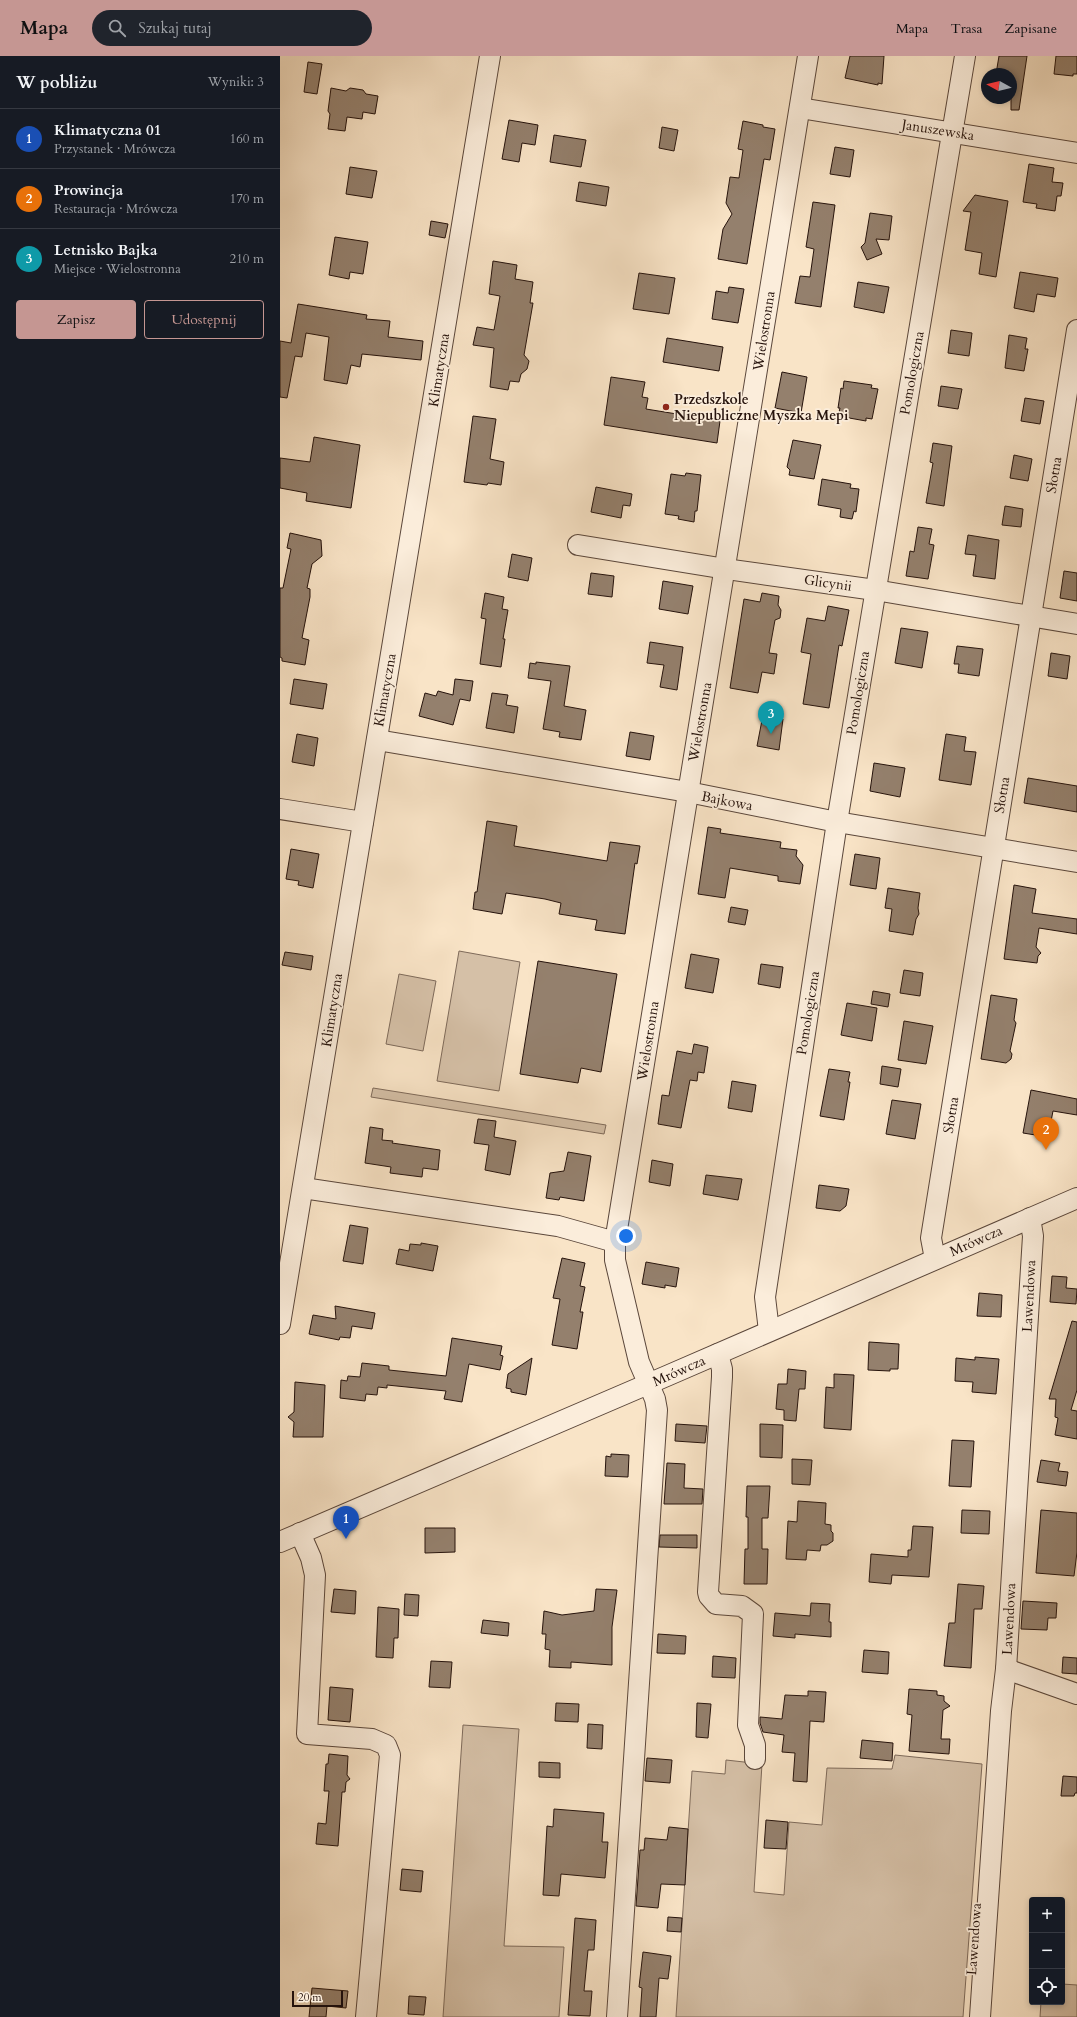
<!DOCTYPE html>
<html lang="pl">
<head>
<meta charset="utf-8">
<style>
	:root { --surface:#171b24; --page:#20242c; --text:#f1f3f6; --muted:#9ea1a6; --line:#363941; --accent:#c59692 }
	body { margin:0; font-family:Cardo,serif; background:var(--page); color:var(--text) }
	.controls { position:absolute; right:12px; bottom:12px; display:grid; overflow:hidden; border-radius:4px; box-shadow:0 2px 6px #0003 }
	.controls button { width:36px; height:36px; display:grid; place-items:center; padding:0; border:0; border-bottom:1px solid var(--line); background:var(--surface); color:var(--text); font:20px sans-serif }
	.compass { position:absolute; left:701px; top:12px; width:36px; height:36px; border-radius:50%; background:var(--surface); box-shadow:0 2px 6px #0003; rotate:278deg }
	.scale { position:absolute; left:12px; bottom:10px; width:51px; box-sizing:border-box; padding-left:4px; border:2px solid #26130c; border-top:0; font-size:11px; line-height:14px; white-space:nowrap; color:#26130c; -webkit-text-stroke:3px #fbeddb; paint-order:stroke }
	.you { position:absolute; left:346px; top:1180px; width:14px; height:14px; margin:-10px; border:3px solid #fff; border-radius:50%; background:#1a73e8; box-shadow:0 0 0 6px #1a73e833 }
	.badge { display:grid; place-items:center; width:26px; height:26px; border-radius:50%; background:var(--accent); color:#fff; font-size:13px; font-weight:700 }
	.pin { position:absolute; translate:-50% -33px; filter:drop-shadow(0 1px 2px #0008) }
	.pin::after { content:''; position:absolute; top:21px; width:14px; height:12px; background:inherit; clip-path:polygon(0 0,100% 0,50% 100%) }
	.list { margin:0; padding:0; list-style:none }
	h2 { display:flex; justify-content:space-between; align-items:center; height:52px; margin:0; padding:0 16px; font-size:17px }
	h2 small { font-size:13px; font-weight:400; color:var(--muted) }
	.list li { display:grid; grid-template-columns:26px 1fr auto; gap:12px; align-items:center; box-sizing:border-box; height:60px; padding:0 16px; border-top:1px solid var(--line) }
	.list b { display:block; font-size:15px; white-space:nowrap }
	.list p { margin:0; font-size:13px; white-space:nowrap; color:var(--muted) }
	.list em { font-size:13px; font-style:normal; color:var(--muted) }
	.actions { display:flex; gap:8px; padding:12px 16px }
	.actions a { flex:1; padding:9px 0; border:1px solid var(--accent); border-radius:4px; text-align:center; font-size:14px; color:var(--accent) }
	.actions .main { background:var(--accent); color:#111 }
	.icon { flex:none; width:22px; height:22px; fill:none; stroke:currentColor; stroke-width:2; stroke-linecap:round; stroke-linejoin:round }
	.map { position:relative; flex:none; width:797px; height:1961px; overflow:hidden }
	header { display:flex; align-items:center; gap:24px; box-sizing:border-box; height:56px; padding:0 20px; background:var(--accent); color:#111 }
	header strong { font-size:19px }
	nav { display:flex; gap:22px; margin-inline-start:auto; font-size:14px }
	.search { width:280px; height:36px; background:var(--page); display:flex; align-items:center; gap:10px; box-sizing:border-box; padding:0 14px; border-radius:22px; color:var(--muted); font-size:15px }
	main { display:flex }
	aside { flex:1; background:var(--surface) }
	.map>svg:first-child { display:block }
</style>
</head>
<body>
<header>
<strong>Mapa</strong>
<div class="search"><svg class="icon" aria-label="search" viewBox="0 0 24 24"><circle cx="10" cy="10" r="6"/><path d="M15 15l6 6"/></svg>Szukaj tutaj</div>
<nav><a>Mapa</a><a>Trasa</a><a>Zapisane</a></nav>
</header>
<main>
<aside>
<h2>W pobliżu<small>Wyniki: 3</small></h2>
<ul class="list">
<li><span class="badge" style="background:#1a4fb4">1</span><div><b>Klimatyczna 01</b><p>Przystanek · Mrówcza</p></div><em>160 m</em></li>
<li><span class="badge" style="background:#e8710a">2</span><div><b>Prowincja</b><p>Restauracja · Mrówcza</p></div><em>170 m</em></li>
<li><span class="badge" style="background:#0f9aa8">3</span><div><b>Letnisko Bajka</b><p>Miejsce · Wielostronna</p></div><em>210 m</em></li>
</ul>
<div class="actions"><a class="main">Zapisz</a><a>Udostępnij</a></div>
</aside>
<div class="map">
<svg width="797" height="1961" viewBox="0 0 797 1961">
	<rect width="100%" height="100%" fill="#f9e4c7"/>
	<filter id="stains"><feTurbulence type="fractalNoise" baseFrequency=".005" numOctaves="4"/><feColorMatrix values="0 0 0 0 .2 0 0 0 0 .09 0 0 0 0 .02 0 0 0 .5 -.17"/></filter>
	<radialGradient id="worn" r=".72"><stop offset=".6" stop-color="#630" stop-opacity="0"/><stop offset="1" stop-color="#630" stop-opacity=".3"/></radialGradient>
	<!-- green -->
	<g fill="#d5c0a7" stroke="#7e6a5a">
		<polygon points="179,895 240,906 219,1035 157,1025"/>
		<polygon points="119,918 156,925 143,995 106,988"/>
		<polygon points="93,1032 326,1069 324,1078 91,1041"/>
		<polygon points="183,1669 239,1673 224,1890 284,1891 279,1961 163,1961"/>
		<polygon points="615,1699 702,1708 683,1961 396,1961 412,1715 445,1718 446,1704 482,1708 474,1836 504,1839 509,1766 542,1769 547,1712 612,1713"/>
		<polygon points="782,1928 797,1929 797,1961 760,1961 761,1946 782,1946"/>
	</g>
	<!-- building -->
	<g fill="#94806d" stroke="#26130c">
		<polygon points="570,0 604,0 602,28 598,27 598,29 565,22"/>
		<polygon points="719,0 747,0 739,54 731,54 731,18 716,18"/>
		<polygon points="776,0 797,0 797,18 793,18 793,20 774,18"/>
		<polygon points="28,6 42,8 37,38 24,36"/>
		<polygon points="51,32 66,35 70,32 83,34 86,38 98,40 95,58 83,56 82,63 67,61 65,75 48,73 50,58 48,55"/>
		<polygon points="229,64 258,69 255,89 242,87 239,106 222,103"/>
		<polygon points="463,65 483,69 483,71 495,73 490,104 484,103 467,208 438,203 443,173 452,158 446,147 450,121 459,122 463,94 458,93"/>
		<polygon points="382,71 398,74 394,95 379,92"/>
		<polygon points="274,79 306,84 301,111 270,106"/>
		<polygon points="555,91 574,94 570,121 550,118"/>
		<polygon points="749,108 774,112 772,126 783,127 781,140 777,140 775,155 756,152 757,148 743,146"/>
		<polygon points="70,111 97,115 92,142 66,138"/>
		<polygon points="299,126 329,131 326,150 296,145"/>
		<polygon points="695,139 728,145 716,221 699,218 702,197 685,194 691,156 683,155"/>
		<polygon points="533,146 555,149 541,251 515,247 520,220 530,221 534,193 526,191"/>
		<polygon points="590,157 612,160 609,184 596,183 602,198 587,204 581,191 585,187"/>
		<polygon points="151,165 168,168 165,182 149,179"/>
		<polygon points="55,181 88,186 83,218 70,216 69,223 49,219"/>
		<polygon points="213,205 237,209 235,223 253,226 250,247 253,247 244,299 249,305 247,313 241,318 239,326 230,325 228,334 210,331 214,292 193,289 197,271 214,274 220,240 209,238"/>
		<polygon points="740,216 778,222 775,241 757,238 754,256 734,252"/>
		<polygon points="359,217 395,222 389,258 353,253"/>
		<polygon points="578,226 609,231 604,257 574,251"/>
		<polygon points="449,231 464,233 458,267 432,263 436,235 448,237"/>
		<polygon points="18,248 87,259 86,263 110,265 108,281 143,285 141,304 82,298 80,311 71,309 67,328 44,324 49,281 26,277 22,301 15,300 7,342 0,341 0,285 11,287"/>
		<polygon points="671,274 692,277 689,300 668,297"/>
		<polygon points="729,279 747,282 745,293 748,293 744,315 725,312"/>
		<polygon points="387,282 443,291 439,315 383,306"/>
		<polygon points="502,316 527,321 521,357 495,352"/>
		<polygon points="331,321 365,326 362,341 368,342 366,353 440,365 437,387 324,369"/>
		<polygon points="564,325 592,329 591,332 598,333 592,363 586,362 586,365 558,360 560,352 558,352 561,332 563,333"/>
		<polygon points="661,330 682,333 678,353 658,350"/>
		<polygon points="745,342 764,345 760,368 741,365"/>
		<polygon points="193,360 216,363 210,403 224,406 221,429 208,427 207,429 184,426"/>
		<polygon points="34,381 80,389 71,452 26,445 27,437 0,432 0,402 30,406"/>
		<polygon points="513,384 541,389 534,423 509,419 510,414 507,411"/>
		<polygon points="653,387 672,390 664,450 646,447 653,407 650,406"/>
		<polygon points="734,399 752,403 748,425 730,422"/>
		<polygon points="406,417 421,419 417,455 415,455 414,466 398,463 399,460 385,458 391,418 405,420"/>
		<polygon points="542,423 571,428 570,432 579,433 576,456 574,455 572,463 560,461 561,453 538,449"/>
		<polygon points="316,431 352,438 350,450 343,449 341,462 311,456"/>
		<polygon points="725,450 743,453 741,471 722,469"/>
		<polygon points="638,471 652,473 649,488 654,489 648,523 626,520 630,495 634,496"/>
		<polygon points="10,477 41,484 42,500 32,508 27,532 30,533 30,541 22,582 29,584 25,609 2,605 2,602 0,601 0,532 3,532 11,493 7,492"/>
		<polygon points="688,479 719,484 715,523 693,520 696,499 685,498"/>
		<polygon points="232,498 252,502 248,525 228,521"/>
		<polygon points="784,515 797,517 797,545 780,542"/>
		<polygon points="311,517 334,520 332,541 308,538"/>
		<polygon points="383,525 413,530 408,558 379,553"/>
		<polygon points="205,537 224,541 222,553 228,554 223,583 225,583 221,611 200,608 206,563 201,562"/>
		<polygon points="482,537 499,540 498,549 501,554 500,562 495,564 489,597 497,598 494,618 482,616 478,637 450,632 464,543 480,546"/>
		<polygon points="548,550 569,554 562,590 559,589 549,652 523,648 531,598 521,596 527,562 545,565"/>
		<polygon points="621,572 648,576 642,612 615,607"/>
		<polygon points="370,586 403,591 397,634 380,631 384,609 367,607"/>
		<polygon points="677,590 703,593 699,620 678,617 679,608 674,608"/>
		<polygon points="771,597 790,600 787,623 768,620"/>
		<polygon points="256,606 290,610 284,650 306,654 301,684 279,681 280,676 263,673 271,625 248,622 250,607 256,608"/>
		<polygon points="14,623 47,628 43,653 10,648"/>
		<polygon points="175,623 193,625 190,645 180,643 173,669 139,660 145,637 156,640 158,635 173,639"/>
		<polygon points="212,637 228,639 226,649 238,651 234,677 206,672"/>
		<polygon points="483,659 503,663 499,694 477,690"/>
		<polygon points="350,676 374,680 370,704 346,700"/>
		<polygon points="17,678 38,682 34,710 12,706"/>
		<polygon points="666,678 686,681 684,695 696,696 691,729 659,724"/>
		<polygon points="594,707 625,712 620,741 590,735"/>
		<polygon points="748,722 797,730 797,756 744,747"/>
		<polygon points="207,765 237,770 234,790 327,805 330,786 360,790 357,808 355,807 345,878 315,874 317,864 279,858 281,847 265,843 226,837 222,858 193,853 195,836 197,836"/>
		<polygon points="428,771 441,773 440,777 501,786 500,792 517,794 516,800 523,809 520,828 498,825 498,820 450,812 445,842 418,838"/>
		<polygon points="11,793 39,798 33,832 18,829 19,825 6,823"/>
		<polygon points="575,798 600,802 596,833 570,829"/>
		<polygon points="734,829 756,833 752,857 797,863 797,878 759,872 756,891 761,897 758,900 757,907 724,903"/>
		<polygon points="608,832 640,837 638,852 639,858 636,863 633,879 609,875 612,853 605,852"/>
		<polygon points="451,851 468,854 465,869 448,866"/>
		<polygon points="5,896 33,900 31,914 2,909"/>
		<polygon points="411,898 439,903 433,937 405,932"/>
		<polygon points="258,905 337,918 321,1016 301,1012 298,1027 240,1018"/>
		<polygon points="481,908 503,911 500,932 478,928"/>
		<polygon points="624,914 643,917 640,940 620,937"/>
		<polygon points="593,935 610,938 608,951 591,948"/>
		<polygon points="711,939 737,943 734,964 736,967 730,995 732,998 731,1003 726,1007 701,1003"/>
		<polygon points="567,947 597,952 592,985 561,979"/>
		<polygon points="624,965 653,970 646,1008 618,1004"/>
		<polygon points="414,988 428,991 424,1017 418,1016 417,1025 410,1024 401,1072 378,1068 382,1039 389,1040 397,995 412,998"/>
		<polygon points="602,1010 621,1013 618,1031 600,1028"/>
		<polygon points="549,1013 570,1016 568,1026 570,1026 564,1064 540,1060"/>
		<polygon points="452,1025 476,1029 472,1056 448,1052"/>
		<polygon points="751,1034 797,1043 797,1059 773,1055 768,1081 743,1077"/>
		<polygon points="612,1044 641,1048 635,1083 606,1078"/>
		<polygon points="198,1063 216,1065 214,1081 236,1085 230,1119 205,1114 209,1089 194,1087"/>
		<polygon points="90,1071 103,1073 102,1084 113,1085 112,1087 160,1094 158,1114 143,1112 142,1121 110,1117 111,1111 85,1107"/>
		<polygon points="288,1096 311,1100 304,1145 280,1141 279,1144 266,1142 270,1117 284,1115"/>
		<polygon points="372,1104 393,1108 390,1130 369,1126"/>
		<polygon points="426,1119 462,1123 458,1144 423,1138"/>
		<polygon points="539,1129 569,1133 566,1150 560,1155 536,1152"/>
		<polygon points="70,1169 88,1172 83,1208 63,1205"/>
		<polygon points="141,1187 158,1190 153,1215 116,1208 119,1193 129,1195 130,1188 141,1189"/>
		<polygon points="282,1202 305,1207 300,1230 305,1231 300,1256 303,1256 297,1293 272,1289 280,1243 273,1242"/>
		<polygon points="366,1206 399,1212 396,1231 385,1229 385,1232 362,1228"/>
		<polygon points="772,1220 787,1221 786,1232 797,1233 796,1248 770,1246"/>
		<polygon points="699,1237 722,1239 721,1261 697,1260"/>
		<polygon points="55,1250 95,1257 92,1273 72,1270 70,1282 60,1281 59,1284 29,1278 33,1259 56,1263"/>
		<polygon points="792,1265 797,1266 797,1334 791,1354 797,1355 797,1383 775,1379 778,1362 775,1361 776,1343 769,1343"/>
		<polygon points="172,1282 222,1290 220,1299 223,1300 220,1314 189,1308 182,1346 164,1343 166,1335 107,1329 107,1332 98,1331 97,1339 86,1338 85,1345 60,1342 61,1324 67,1325 68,1320 80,1321 82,1307 109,1310 109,1314 166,1320"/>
		<polygon points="589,1286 619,1288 618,1313 610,1313 610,1315 588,1314"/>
		<polygon points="695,1301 719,1303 716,1338 692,1336 693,1326 675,1325 676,1302 695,1304"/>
		<polygon points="252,1302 246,1339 231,1336 231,1333 226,1332 228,1318"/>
		<polygon points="508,1313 526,1315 525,1333 519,1333 516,1365 504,1364 504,1354 496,1353 498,1328 507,1328"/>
		<polygon points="554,1318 574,1319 571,1374 544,1372 546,1331 554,1332"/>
		<polygon points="15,1326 45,1329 43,1381 13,1381 14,1366 8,1361 14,1356"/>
		<polygon points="396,1368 427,1370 425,1387 395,1385"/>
		<polygon points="480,1368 503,1369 502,1402 480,1401"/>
		<polygon points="672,1384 694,1385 691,1431 669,1430"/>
		<polygon points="331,1398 349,1399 348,1421 325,1420 326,1400 331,1401"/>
		<polygon points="512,1403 532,1404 530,1429 512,1428"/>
		<polygon points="761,1404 780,1407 778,1415 788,1416 786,1430 757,1426"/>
		<polygon points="387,1407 405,1408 404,1432 423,1433 422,1448 384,1448"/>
		<polygon points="467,1430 490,1430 488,1462 482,1462 482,1493 488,1493 487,1528 464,1528 465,1493 468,1493 468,1461 466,1461"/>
		<polygon points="518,1445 546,1447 545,1468 551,1469 551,1475 553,1477 553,1485 547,1489 541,1489 540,1495 527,1494 526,1504 506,1503 508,1465 517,1466"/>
		<polygon points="682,1454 710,1455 709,1478 681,1477"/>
		<polygon points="761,1454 797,1457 797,1496 794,1520 756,1517"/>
		<polygon points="633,1470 653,1471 649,1521 612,1519 611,1528 589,1526 591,1498 628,1501 628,1494 631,1494"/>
		<polygon points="145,1472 175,1472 175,1496 145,1497"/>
		<polygon points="380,1479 417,1479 417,1492 379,1491"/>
		<polygon points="678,1528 704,1530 702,1553 694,1553 691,1612 664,1610 669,1567 675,1567"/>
		<polygon points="54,1533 76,1535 75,1558 51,1556"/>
		<polygon points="316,1533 337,1534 332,1571 332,1609 291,1606 291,1612 269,1611 270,1594 265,1593 266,1578 262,1578 264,1555 282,1559 314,1555"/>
		<polygon points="125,1538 139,1539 138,1560 124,1559"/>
		<polygon points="743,1545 777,1547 776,1562 768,1562 767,1574 741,1573"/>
		<polygon points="531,1547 550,1548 549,1566 551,1566 551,1581 515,1578 515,1582 493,1580 495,1557 530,1560"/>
		<polygon points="98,1551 119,1553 118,1582 114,1582 113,1602 96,1601"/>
		<polygon points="203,1564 229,1567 228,1580 201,1577"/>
		<polygon points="378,1578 406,1580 405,1598 377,1597"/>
		<polygon points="584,1594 609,1596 608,1618 582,1616"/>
		<polygon points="433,1600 456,1602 455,1622 432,1621"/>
		<polygon points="783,1601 797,1602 797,1618 782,1617"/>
		<polygon points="151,1605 172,1606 170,1632 149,1631"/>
		<polygon points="50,1631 73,1633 70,1666 48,1664"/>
		<polygon points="629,1633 657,1635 657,1639 664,1640 664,1645 670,1650 663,1654 661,1683 670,1683 669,1698 629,1695 632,1659 627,1658"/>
		<polygon points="528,1635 546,1636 544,1666 530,1665 527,1726 513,1725 515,1697 502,1696 504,1679 483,1676 480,1667 480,1661 502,1663 505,1639 528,1640"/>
		<polygon points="276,1647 299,1648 298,1666 275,1665"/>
		<polygon points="417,1647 431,1648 428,1682 416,1681"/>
		<polygon points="308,1668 323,1669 322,1693 307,1692"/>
		<polygon points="582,1684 613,1687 612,1705 580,1702"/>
		<polygon points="49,1698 68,1700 67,1719 70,1723 66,1726 65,1736 62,1736 58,1790 36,1788 38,1767 46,1768 49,1735 44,1735 46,1708 48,1708"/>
		<polygon points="367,1702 392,1704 390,1727 365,1725"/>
		<polygon points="259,1706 280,1707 280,1722 259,1721"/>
		<polygon points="783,1720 797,1721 797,1737 795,1737 794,1740 781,1740"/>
		<polygon points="274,1753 324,1757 322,1786 328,1786 325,1822 281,1818 279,1840 263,1839 267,1770 273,1771"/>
		<polygon points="486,1764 508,1766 506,1793 484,1792"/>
		<polygon points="389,1771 408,1773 405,1829 381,1828 378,1852 356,1850 360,1794 364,1794 365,1782 387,1784"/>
		<polygon points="122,1813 143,1815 141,1836 120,1834"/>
		<polygon points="388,1861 402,1862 401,1876 387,1875"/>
		<polygon points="295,1862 316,1864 314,1894 308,1894 304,1935 312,1935 310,1960 288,1959"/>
		<polygon points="363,1896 391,1900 388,1923 379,1922 376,1961 360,1961 362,1932 359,1931"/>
		<polygon points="32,1932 68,1935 66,1952 47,1950 46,1961 29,1961"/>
		<polygon points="129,1940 146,1941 144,1959 128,1958"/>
	</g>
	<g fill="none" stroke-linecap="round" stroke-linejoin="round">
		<!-- minor casing -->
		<g stroke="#5b473b" stroke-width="22">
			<g id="minor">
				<polyline points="520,52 797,97"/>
				<polyline points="298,489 446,513 595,534 797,568"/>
				<polyline points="97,684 408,736 557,766 797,806"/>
				<polyline points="0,753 83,766"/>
				<polyline points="23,1132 278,1170 335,1186"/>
				<polyline points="655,1203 651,1182 797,274"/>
				<polyline points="0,1268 210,0"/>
				<polyline points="489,1275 485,1241 557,766 685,0"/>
				<polyline points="438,1298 442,1313 442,1321 428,1536 429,1540 436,1548 462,1550 473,1558 468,1669 475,1689 475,1703"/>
				<polyline points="20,1477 31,1502 35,1519 27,1678 92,1683 106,1689 110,1699 86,1961"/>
				<polyline points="0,1486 389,1319 797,1142"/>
				<polyline points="726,1613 797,1638"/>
				<polyline points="337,1961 377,1354 375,1343 359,1306 335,1204 335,1186 528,0"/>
				<polyline points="700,1961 721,1655 726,1613 753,1180 750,1162"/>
			</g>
		</g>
		<!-- minor -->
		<use href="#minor" stroke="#fbeddb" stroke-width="20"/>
	</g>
	<!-- markers -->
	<circle fill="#8f2418" stroke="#fbeddb" stroke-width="1.5" cx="386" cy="351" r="4"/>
	<g text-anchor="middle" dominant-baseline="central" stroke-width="3.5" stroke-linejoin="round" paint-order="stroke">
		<!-- street labels -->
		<g font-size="14" fill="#26130c" stroke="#fbeddb">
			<text transform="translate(658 74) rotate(9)">Januszewska</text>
			<text transform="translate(484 275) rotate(-81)">Wielostronna</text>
			<text transform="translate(159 314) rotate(-81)">Klimatyczna</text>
			<text transform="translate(632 317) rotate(-80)">Pomologiczna</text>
			<text transform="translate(774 419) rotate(-81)">Słotna</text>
			<text transform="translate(548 527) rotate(8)">Glicynii</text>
			<text transform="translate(105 634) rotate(-80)">Klimatyczna</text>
			<text transform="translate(578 637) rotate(-81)">Pomologiczna</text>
			<text transform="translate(420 666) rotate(-80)">Wielostronna</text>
			<text transform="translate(722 739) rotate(-81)">Słotna</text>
			<text transform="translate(447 745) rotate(11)">Bajkowa</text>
			<text transform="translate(52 954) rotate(-81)">Klimatyczna</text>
			<text transform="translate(528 957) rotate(-81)">Pomologiczna</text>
			<text transform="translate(368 985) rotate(-81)">Wielostronna</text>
			<text transform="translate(671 1059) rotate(-81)">Słotna</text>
			<text transform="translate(696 1185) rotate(-24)">Mrówcza</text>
			<text transform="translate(749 1240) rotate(-87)">Lawendowa</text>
			<text transform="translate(399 1315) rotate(-24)">Mrówcza</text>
			<text transform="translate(729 1563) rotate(-87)">Lawendowa</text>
			<text transform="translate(694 1883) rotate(-86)">Lawendowa</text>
		</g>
		<!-- poi labels -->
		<g font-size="14" font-weight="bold" fill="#26130c" stroke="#fbeddb" text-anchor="start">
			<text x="394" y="343">Przedszkole<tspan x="394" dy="16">Niepubliczne Myszka Mepi</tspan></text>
		</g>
	</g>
	<rect width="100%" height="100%" filter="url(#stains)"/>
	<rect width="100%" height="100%" fill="url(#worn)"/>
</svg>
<div class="controls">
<button>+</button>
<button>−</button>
<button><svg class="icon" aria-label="locate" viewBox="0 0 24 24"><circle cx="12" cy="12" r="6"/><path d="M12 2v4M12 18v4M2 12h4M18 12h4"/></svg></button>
</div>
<svg class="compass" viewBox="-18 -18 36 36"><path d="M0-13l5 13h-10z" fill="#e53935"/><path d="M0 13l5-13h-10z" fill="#9ea1a6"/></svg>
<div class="scale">20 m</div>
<div class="you"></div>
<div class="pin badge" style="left:66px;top:1483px;background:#1a4fb4">1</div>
<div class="pin badge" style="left:766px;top:1094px;background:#e8710a">2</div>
<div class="pin badge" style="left:491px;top:678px;background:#0f9aa8">3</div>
</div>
</main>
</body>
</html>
